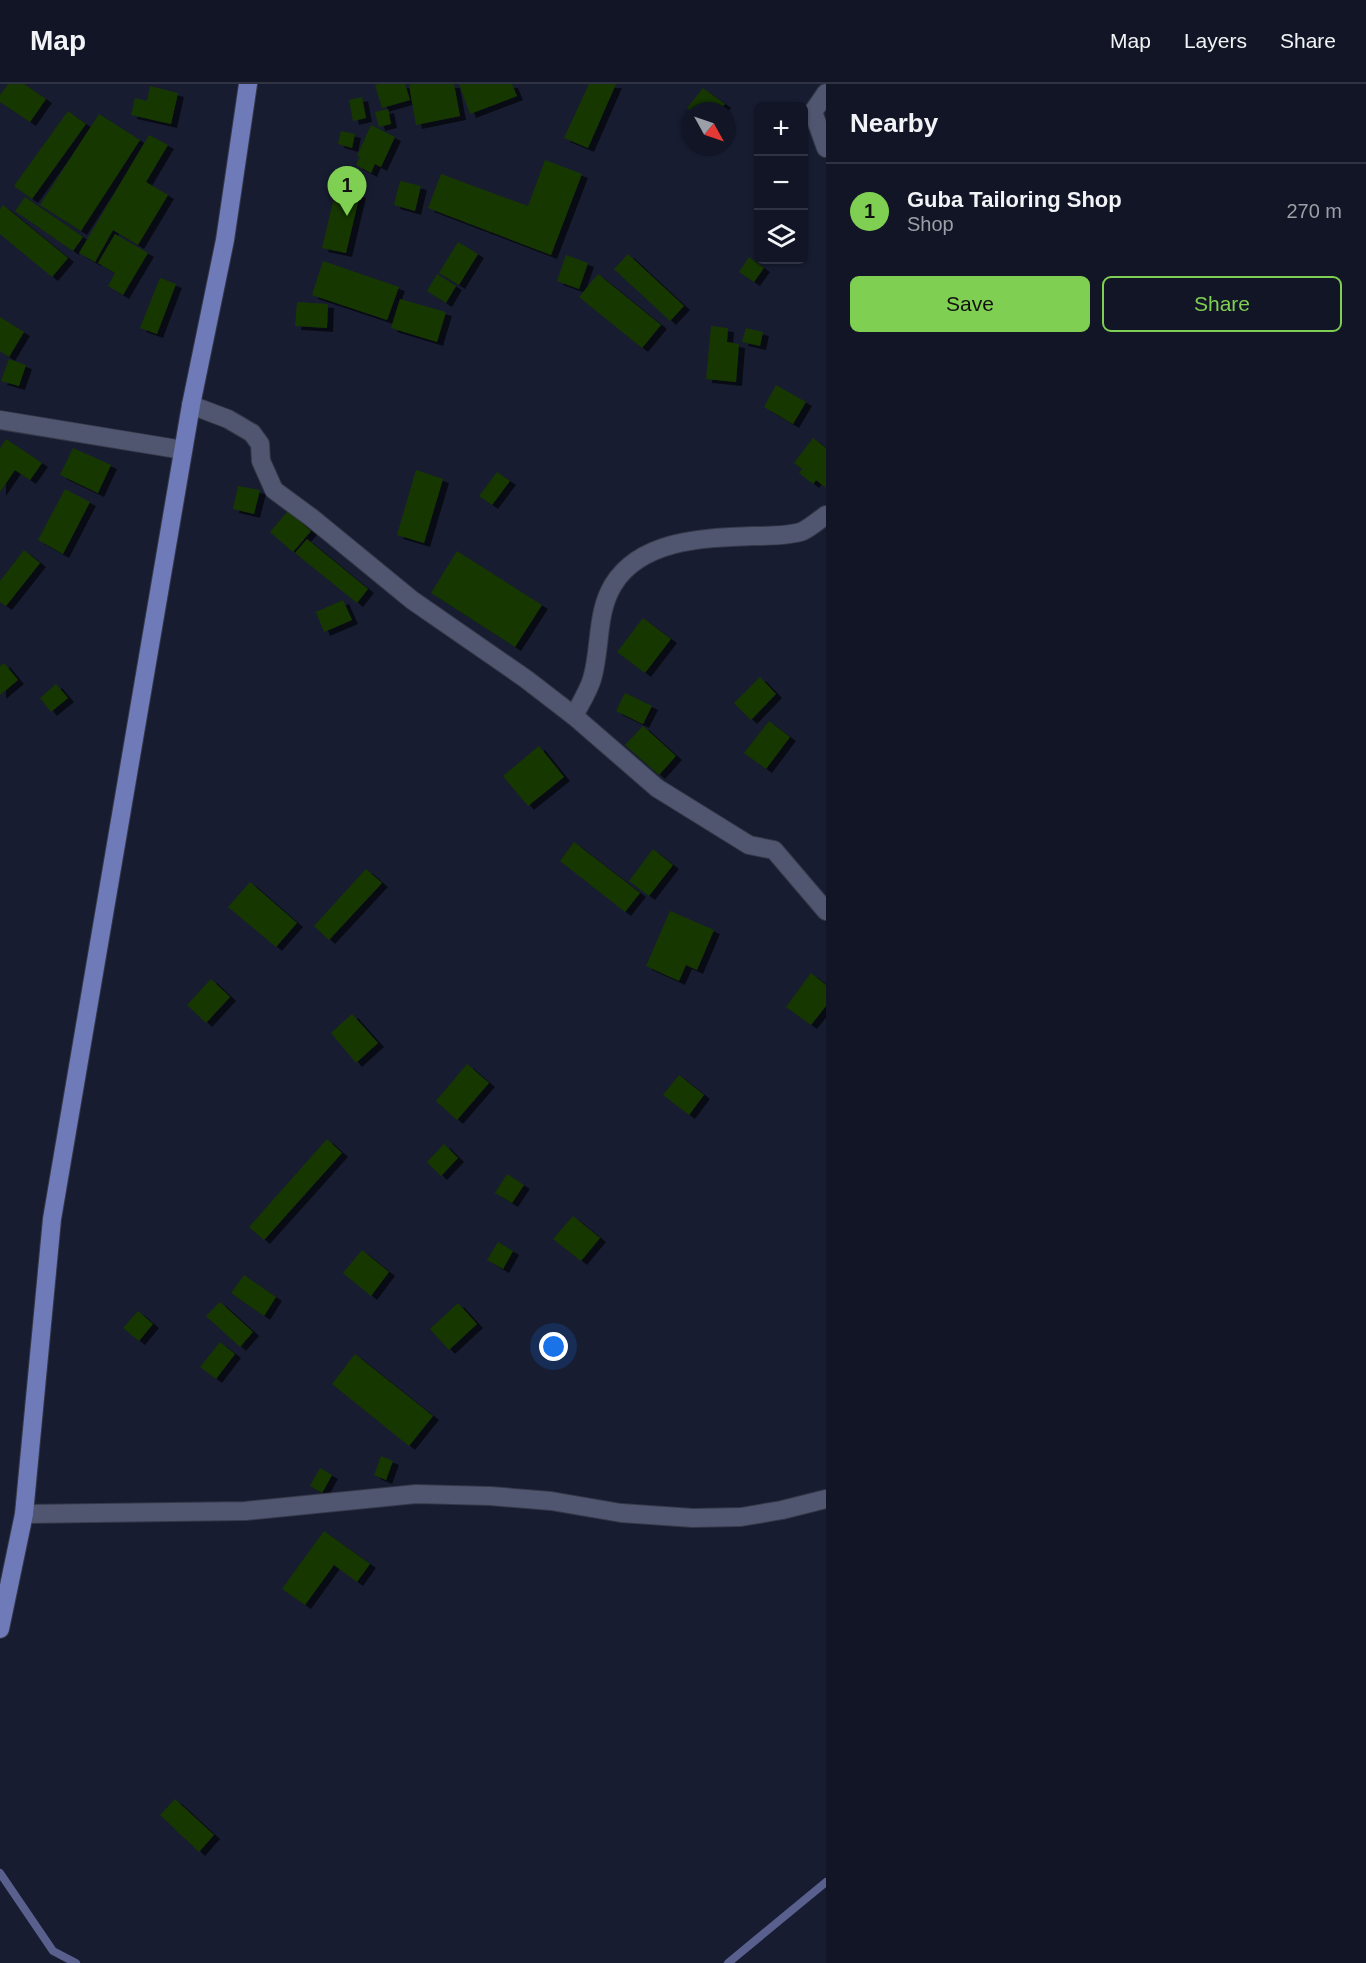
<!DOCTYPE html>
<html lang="en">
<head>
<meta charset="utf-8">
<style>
	:root { --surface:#111525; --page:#1e2232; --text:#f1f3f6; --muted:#9c9fa7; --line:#303442; --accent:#7fd052 }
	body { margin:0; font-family:Arial,sans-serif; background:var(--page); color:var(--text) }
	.controls { position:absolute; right:18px; top:18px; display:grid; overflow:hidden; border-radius:9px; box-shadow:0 2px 4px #0004 }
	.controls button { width:54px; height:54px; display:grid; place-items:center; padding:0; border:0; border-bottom:2px solid var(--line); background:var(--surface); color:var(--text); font:30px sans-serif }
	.compass { position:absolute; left:682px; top:18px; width:54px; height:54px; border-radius:50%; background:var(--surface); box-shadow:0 2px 4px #0004; rotate:130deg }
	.you { position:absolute; left:554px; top:1263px; width:21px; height:21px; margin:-15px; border:4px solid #fff; border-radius:50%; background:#1a73e8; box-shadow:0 0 0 9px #1a73e833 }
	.badge { display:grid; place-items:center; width:39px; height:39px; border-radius:50%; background:var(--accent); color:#111; font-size:20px; font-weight:700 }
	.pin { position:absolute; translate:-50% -50px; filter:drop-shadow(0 2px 3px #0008) }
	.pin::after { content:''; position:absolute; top:32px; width:21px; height:18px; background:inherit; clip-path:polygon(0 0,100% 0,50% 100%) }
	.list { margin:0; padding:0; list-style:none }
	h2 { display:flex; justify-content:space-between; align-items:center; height:78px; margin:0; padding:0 24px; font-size:26px }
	h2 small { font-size:20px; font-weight:400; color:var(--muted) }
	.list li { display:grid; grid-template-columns:39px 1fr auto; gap:18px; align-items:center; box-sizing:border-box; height:96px; padding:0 24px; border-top:2px solid var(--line) }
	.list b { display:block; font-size:22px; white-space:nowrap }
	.list p { margin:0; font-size:20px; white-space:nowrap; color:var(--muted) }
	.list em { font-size:20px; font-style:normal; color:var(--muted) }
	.actions { display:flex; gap:12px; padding:18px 24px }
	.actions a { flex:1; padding:14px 0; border:2px solid var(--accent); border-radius:9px; text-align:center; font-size:21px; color:var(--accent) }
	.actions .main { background:var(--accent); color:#111 }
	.icon { flex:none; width:33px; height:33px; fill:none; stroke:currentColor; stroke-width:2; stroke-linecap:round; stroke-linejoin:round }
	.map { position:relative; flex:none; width:826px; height:1879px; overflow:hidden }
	header { display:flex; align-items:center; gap:36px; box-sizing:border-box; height:84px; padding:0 30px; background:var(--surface); border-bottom:2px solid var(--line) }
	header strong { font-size:28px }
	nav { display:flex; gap:33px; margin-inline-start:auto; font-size:21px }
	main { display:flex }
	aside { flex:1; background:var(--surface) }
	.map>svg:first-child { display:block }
</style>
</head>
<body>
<header>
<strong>Map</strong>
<nav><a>Map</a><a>Layers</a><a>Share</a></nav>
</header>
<main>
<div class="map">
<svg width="826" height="1879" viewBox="0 0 826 1879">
	<defs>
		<filter id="shadow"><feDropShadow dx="6" dy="4" stdDeviation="0" flood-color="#0009"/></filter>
	</defs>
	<rect width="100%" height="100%" fill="#171c31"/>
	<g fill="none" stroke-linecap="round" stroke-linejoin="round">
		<!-- stream -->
		<g stroke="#59608e" stroke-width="8">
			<polyline points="0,1789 53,1867 76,1879"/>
			<polyline points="728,1879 826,1798"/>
		</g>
	</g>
	<!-- building -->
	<g fill="#183704" filter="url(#shadow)">
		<polygon points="8,0 24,0 46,15 30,38 0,18 0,11"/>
		<polygon points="379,0 405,0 410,16 382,24 375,1"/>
		<polygon points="412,0 454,0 460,32 416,41 409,1"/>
		<polygon points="459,0 512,0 517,12 470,30"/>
		<polygon points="589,0 616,0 588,64 564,54"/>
		<polygon points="150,2 178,9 171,40 131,31 135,14 147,17"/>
		<polygon points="703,4 725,20 719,27 691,27 687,24"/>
		<polygon points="362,13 366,34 353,37 349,16"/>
		<polygon points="388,25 391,40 379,43 375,28"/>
		<polygon points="68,27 86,40 32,115 14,102"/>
		<polygon points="99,30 140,56 81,147 40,121"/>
		<polygon points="371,41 395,53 381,83 375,80 371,89 356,81 360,73 357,72"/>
		<polygon points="341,47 355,50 352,64 338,60"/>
		<polygon points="149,51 168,61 146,98 168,111 138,161 113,146 95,178 79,169"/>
		<polygon points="545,76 582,90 551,171 428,124 441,90 528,122"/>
		<polygon points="400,97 421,102 415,127 394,121"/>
		<polygon points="336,105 360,110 346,169 322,164"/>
		<polygon points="25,113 83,153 73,167 15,127"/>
		<polygon points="3,121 68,174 52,193 0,150 0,125"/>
		<polygon points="115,150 148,169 123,211 108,202 115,189 98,179"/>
		<polygon points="458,158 478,170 459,201 439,189"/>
		<polygon points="628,170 684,222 670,237 614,185"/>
		<polygon points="566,171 588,179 579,205 557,197"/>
		<polygon points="749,173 764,184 754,198 739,188"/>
		<polygon points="323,177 399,203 387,236 312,211"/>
		<polygon points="437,190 456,202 446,219 427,207"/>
		<polygon points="598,190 661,241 642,264 579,213"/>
		<polygon points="160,194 176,200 157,250 140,244"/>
		<polygon points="400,215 446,228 437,258 391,244"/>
		<polygon points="297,218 328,220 327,244 295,242"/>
		<polygon points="0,233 24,248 9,273 0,267"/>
		<polygon points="711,242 728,244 727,258 739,260 736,298 706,295"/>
		<polygon points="746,244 763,248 760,262 742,258"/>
		<polygon points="9,275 26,281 19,302 1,297"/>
		<polygon points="776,301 806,318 793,340 764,323"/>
		<polygon points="813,354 826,364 826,404 816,396 813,400 799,389 802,385 794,379"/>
		<polygon points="6,355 42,379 30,396 15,386 0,408 0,364"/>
		<polygon points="73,364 111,381 98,409 60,391"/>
		<polygon points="416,386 443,395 424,459 397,451"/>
		<polygon points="497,388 510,397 492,421 479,412"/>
		<polygon points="238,402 260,406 254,430 233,425"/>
		<polygon points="65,405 90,418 63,470 38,456"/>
		<polygon points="288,427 311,447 293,468 270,448"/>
		<polygon points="307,455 368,505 357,519 295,469"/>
		<polygon points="24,466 40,479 6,522 0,518 0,497"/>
		<polygon points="457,467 542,521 515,563 431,509"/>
		<polygon points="343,516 352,536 324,548 316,528"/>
		<polygon points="643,534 671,555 645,589 617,568"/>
		<polygon points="4,579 18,596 0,611 0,582"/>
		<polygon points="760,593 776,610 751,636 734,619"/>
		<polygon points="56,600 68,614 51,628 40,614"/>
		<polygon points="625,609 652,622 643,640 616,627"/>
		<polygon points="769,637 790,653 766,685 744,669"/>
		<polygon points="643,642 676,672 659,691 625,661"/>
		<polygon points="539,662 564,693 528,722 503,692"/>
		<polygon points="574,758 640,809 625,828 560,777"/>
		<polygon points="653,765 673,781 649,812 629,797"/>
		<polygon points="366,785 382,799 329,856 314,842"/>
		<polygon points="250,798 297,839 276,863 228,823"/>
		<polygon points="670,827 714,846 697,886 686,881 679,897 646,882"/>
		<polygon points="811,889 826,901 826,922 811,941 786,923"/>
		<polygon points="211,895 230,913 206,939 187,921"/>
		<polygon points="352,930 378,959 356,979 331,949"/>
		<polygon points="467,980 489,999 457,1036 436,1017"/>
		<polygon points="679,991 704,1011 689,1031 663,1011"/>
		<polygon points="327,1055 342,1069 264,1156 249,1143"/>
		<polygon points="444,1060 458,1074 441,1092 427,1078"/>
		<polygon points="507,1090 524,1101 512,1119 495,1109"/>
		<polygon points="573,1132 600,1154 581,1177 553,1155"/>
		<polygon points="498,1158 513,1167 503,1185 487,1176"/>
		<polygon points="362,1166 389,1188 371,1212 343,1189"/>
		<polygon points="244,1191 276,1213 264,1232 231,1209"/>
		<polygon points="220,1218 253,1248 240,1263 206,1232"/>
		<polygon points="458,1219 477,1240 449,1266 430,1245"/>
		<polygon points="138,1227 153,1240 139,1257 123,1244"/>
		<polygon points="220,1258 235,1270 216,1295 200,1283"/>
		<polygon points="355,1270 433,1332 409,1362 332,1300"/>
		<polygon points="381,1372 393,1377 386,1396 374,1391"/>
		<polygon points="320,1384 332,1391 322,1409 310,1402"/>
		<polygon points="324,1447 370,1480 357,1498 334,1481 305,1521 282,1505"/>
		<polygon points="175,1715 214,1751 199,1768 160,1731"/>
	</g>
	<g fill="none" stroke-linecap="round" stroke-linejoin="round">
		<!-- street casing -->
		<g stroke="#353849" stroke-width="20">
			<g id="street">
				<polyline points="826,9 813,28 826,64"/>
				<polyline points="191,321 228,335 252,349 260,360 261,377 274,406 312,434 412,516 526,595 574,632 657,704 749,761 774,766 826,827"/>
				<polyline points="0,336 183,366"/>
				<path d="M574,632C580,620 588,608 592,595C601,565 596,529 613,501C641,455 705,454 753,452C767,452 790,452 803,447C811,443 819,436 826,431"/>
				<polyline points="24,1430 245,1427 416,1410 490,1412 551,1417 621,1429 693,1434 741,1433 782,1426 826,1415"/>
			</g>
		</g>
		<!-- primary casing -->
		<g stroke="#353849" stroke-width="20">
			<polyline id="primary" points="0,1545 24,1430 52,1135 191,321 225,156 248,0"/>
		</g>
		<!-- street -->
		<use href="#street" stroke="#50566f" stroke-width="18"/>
		<!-- primary -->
		<use href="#primary" stroke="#6e7bb8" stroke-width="18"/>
	</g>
</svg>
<div class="controls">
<button>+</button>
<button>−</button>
<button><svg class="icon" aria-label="layers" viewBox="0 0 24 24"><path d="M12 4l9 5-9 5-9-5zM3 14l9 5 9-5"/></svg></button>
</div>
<svg class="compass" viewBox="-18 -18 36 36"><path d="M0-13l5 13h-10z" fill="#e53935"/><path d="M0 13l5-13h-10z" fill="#9c9fa7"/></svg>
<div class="you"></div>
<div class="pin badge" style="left:347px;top:132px">1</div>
</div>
<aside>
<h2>Nearby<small></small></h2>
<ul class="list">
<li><span class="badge">1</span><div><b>Guba Tailoring Shop</b><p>Shop</p></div><em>270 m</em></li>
</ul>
<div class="actions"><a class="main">Save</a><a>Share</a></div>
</aside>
</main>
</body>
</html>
